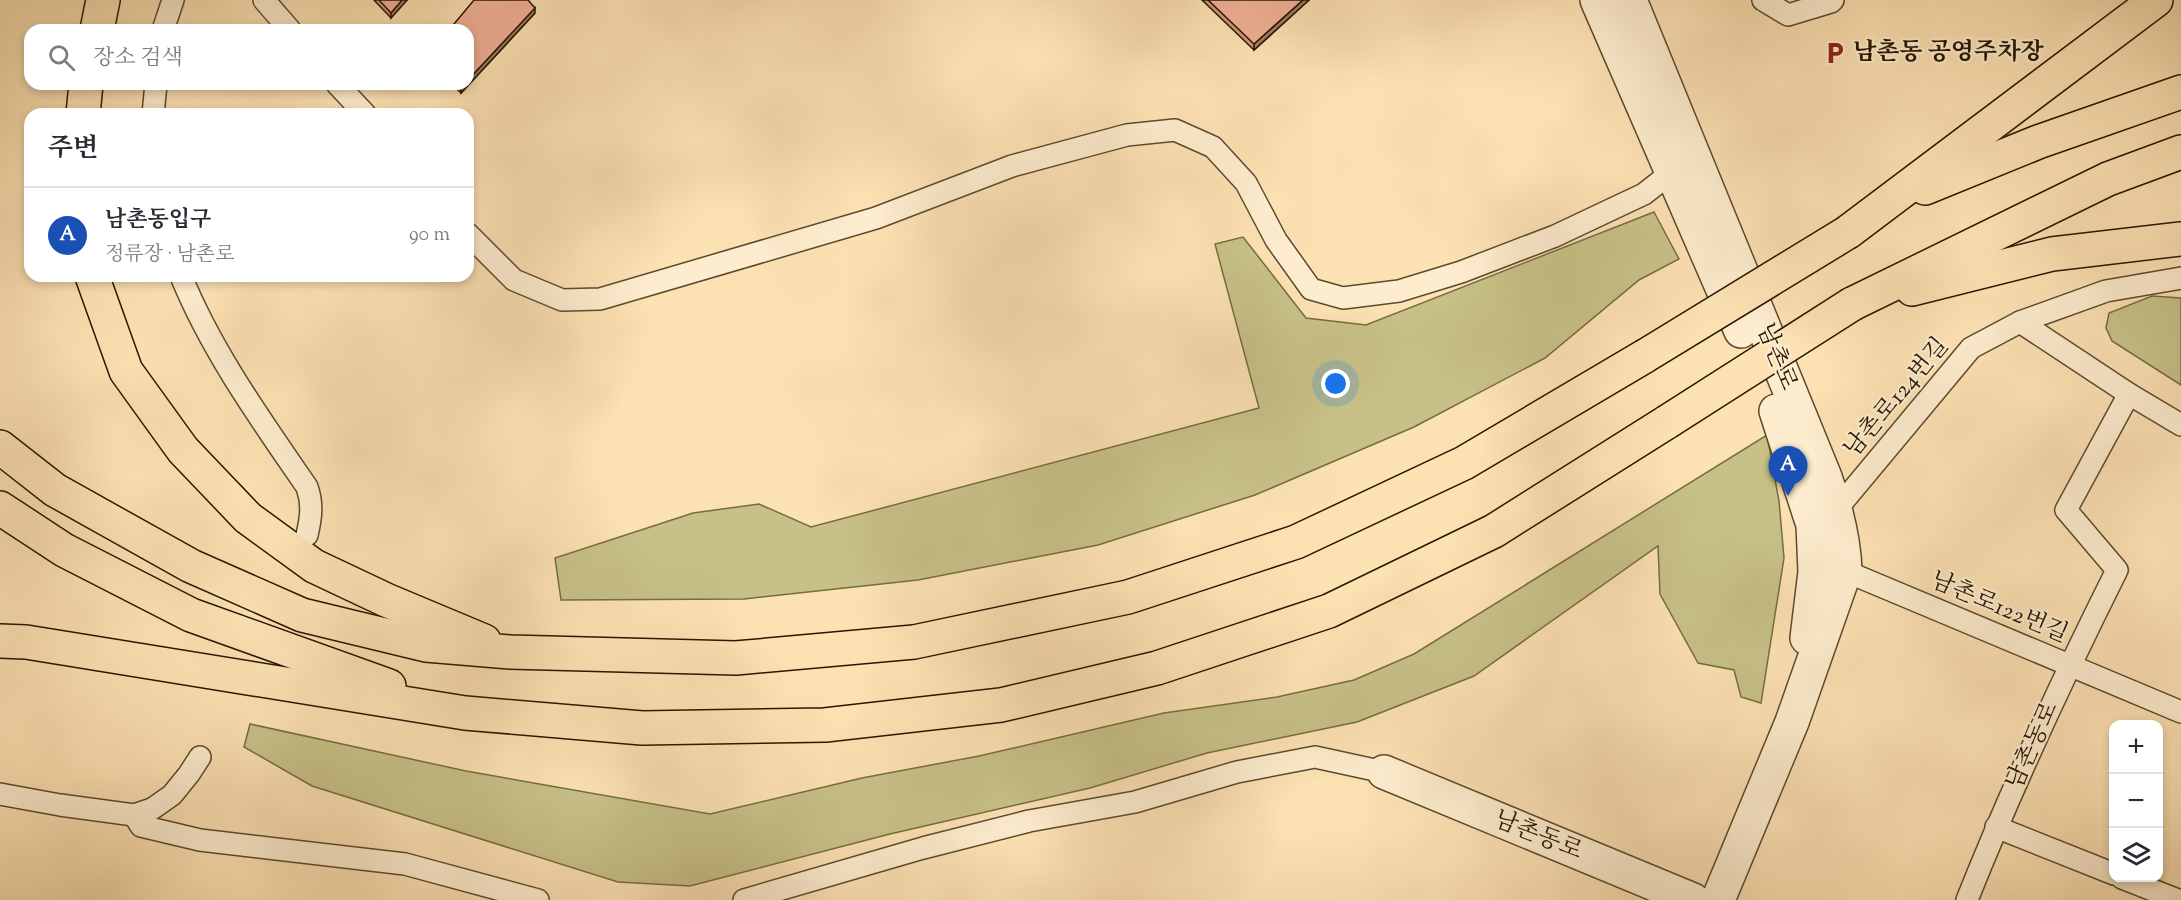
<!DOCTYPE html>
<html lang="ko">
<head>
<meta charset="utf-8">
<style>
	:root { --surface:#fff; --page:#f2f2f3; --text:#2b2b33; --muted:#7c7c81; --line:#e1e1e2; --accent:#8f2418 }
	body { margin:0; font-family:"Sorts Mill Goudy","Noto Serif KR",serif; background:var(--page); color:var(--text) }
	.controls { position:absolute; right:18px; bottom:18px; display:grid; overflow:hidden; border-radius:12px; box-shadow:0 3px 9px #0003 }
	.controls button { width:54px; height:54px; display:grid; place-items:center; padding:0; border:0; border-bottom:2px solid var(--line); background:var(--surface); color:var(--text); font:30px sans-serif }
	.you { position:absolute; left:1336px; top:384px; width:21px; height:21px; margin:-15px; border:4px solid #fff; border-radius:50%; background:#1a73e8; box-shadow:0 0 0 9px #1a73e833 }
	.badge { display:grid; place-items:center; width:39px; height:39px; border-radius:50%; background:var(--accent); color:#fff; font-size:20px; font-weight:700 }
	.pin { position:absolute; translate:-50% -50px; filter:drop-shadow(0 2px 3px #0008) }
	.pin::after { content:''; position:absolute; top:32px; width:21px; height:18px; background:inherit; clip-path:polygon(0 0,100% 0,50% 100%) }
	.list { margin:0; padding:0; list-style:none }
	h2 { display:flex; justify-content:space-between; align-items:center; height:78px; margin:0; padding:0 24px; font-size:26px }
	h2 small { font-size:20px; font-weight:400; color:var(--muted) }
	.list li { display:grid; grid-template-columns:39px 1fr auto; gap:18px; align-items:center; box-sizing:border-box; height:96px; padding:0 24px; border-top:2px solid var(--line) }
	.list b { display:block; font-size:22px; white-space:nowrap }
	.list p { margin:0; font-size:20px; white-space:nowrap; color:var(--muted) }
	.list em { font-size:20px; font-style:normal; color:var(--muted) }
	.icon { flex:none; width:33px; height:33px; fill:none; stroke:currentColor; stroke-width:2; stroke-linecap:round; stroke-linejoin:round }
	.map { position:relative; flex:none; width:2181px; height:900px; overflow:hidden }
	.search { position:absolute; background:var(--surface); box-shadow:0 3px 9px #0003; left:24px; top:24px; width:450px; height:66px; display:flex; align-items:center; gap:15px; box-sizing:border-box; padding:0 21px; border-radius:18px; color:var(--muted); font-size:22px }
	.panel { position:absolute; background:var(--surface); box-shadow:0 3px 9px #0003; left:24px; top:108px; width:450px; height:174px; border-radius:18px }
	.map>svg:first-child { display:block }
</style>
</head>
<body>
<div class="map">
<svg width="2181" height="900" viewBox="0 0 2181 900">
	<rect width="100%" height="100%" fill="#fce1b3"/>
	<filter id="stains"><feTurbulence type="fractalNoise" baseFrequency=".00333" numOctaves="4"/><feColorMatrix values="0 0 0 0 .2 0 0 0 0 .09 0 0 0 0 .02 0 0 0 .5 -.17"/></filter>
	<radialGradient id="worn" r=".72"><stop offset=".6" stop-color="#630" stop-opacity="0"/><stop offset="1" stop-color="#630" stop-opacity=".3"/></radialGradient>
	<!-- green -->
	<g fill="#c7c187" stroke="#766c44" stroke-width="1.5">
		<polygon points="1654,212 1679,259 1639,280 1545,358 1414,427 1255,495 1098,545 918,580 744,599 561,600 555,558 693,513 759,504 811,527 1259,408 1215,244 1243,237 1306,318 1366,325"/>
		<polygon points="2152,296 2181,298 2181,385 2112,341 2106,328 2109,313"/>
		<polygon points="1767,435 1779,501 1784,558 1761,703 1741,697 1734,670 1698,663 1660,594 1658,546 1474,676 1357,722 1207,753 1090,788 890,834 690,886 618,882 312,786 244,747 250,724 466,771 710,814 862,778 979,756 1164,713 1277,697 1354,680 1414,654"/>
	</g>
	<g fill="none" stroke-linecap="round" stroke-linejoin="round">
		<!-- service casing -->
		<g stroke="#5c4a2e" stroke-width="24">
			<g id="service">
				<polyline points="264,0 290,30"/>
				<polyline points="1763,0 1788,15 1831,2 1833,0"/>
				<polyline points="163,30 173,0"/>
				<polyline points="337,84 365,114"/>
				<polyline points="153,114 156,84"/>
				<polyline points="468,234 514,280 562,300 600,299 876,218 1012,166 1127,135 1175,130 1213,147 1246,183 1276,240 1311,289 1343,298 1399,291 1461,272 1555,236 1644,194 1672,172"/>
				<path d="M181,276C212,352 261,420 307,487C313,504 311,518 307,535"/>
				<polyline points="2020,322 2106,291 2181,278"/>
				<polyline points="1828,516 1836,510 1971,348 2020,322 2129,394 2181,425"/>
				<polyline points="1837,580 1845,571 2181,712"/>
				<polyline points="0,794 60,805 134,815 152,809 172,795 189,774 200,757"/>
				<polyline points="134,815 141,826 200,840 405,864 538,900"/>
				<polyline points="1996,827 2114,874"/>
				<polyline points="2122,878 2178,900"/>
				<polyline points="744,900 923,848 1029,821 1135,802 1237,772 1315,757 1384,772"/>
				<path d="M1967,900C2012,787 2063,678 2117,570L2066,510L2129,394"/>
			</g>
		</g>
		<!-- minor casing -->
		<g stroke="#5c4a2e" stroke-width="36">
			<polyline id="minor" points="1384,772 1693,900"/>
		</g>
		<!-- tertiary casing -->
		<g stroke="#5c4a2e" stroke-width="36">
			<g id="tertiary">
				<polyline points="1597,0 1741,331"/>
				<path d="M1630,0L1825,477C1836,508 1844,538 1845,571L1792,722L1718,900"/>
				<polyline points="1776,411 1813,525 1815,572 1807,638"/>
			</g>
		</g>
		<!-- motorway casing -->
		<g stroke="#261702" stroke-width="36">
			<g id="motorway">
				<polyline points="97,30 103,0"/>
				<polyline points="83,114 86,84"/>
				<polyline points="1925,188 2038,142 2181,92"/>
				<polyline points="1848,232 2156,0"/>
				<polyline points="92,276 126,371 183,450 248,518 314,566 386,600 484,641"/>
				<polyline points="1912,289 2052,254 2181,239"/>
				<polyline points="1852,304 2108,179 2181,152"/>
				<polyline points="0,447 55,490 191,566 302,615 426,645 510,652 736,658 914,642 1128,597 1296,542 1464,463 1645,356"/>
				<polyline points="0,508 64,550 191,615 389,686"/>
				<polyline points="0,641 26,642 465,713 642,728 825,725 1001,705 1157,668 1329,611 1494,531 1667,422"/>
			</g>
		</g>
		<!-- service -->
		<use href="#service" stroke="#fdecce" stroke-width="21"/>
		<!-- minor -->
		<use href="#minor" stroke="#fdecce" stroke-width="33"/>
		<!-- tertiary -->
		<use href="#tertiary" stroke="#fdecce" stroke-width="33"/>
		<!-- motorway -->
		<use href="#motorway" stroke="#fce1b3" stroke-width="33"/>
		<!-- motorway-bridge casing -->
		<g stroke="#261702" stroke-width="36" stroke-linecap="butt">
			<g id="motorway-bridge">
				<polyline points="1645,356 1848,232"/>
				<polyline points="1667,422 1852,304"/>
			</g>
		</g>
		<!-- motorway-bridge -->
		<use href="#motorway-bridge" stroke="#fce1b3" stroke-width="33"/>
	</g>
	<!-- wall -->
	<g fill="#ce977f" stroke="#261702" stroke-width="1.5">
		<polygon points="374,0 407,0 391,18"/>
		<polygon points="1202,0 1309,0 1254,50"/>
		<polygon points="535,13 461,93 452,84 468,84"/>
	</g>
	<!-- shaded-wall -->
	<g fill="#a77b68" stroke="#261702" stroke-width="1.5">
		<polygon points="402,0 407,0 391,18 391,13"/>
		<polygon points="1303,0 1309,0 1254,50 1254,44"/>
		<polygon points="535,8 535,13 461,93 461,88 464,84 468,84 468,80"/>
	</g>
	<!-- building -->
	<g fill="#efb094" stroke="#261702" stroke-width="1.5">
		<polygon points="379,0 402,0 391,13"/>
		<polygon points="474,0 528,0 535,8 468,80 468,30 449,30"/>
		<polygon points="1208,0 1303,0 1254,44"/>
		<polygon points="457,84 464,84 461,88"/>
	</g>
	<!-- icons -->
	<defs>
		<g id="parking-bare" transform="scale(1.8)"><path d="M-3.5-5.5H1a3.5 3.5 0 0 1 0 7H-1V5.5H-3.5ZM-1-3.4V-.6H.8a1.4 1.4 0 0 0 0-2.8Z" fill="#8f2418" stroke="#fdecce" stroke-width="2.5" paint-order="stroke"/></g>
	</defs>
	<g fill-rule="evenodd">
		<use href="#parking-bare" x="1835" y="53"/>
	</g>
	<g text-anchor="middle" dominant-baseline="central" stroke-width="4.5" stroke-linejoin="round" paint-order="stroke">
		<!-- poi labels -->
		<g font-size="24" font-weight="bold" fill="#261702" stroke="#fdecce" text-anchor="start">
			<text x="1853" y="53">남촌동 공영주차장</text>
		</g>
		<!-- street labels -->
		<g font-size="24" fill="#261702" stroke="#fdecce">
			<text transform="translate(1776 357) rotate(68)">남촌로</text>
			<text transform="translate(1897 398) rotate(-50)">남촌로124번길</text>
			<text transform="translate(1999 608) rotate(23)">남촌로122번길</text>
			<text transform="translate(2033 746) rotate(-66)">남촌동로</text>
			<text transform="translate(1538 836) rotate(22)">남촌동로</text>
		</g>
	</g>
	<rect width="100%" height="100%" filter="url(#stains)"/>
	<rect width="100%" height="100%" fill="url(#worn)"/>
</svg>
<div class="controls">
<button>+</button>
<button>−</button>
<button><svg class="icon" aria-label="layers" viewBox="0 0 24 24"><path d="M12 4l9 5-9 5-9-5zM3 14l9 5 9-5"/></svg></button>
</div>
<div class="you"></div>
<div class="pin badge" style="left:1788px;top:496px;background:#1a4fb4">A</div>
<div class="search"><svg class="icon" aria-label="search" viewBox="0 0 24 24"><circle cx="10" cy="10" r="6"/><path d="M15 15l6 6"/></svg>장소 검색</div>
<section class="panel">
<h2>주변<small></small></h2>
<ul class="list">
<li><span class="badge" style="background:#1a4fb4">A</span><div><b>남촌동입구</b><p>정류장 · 남촌로</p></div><em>90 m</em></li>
</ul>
</section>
</div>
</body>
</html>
